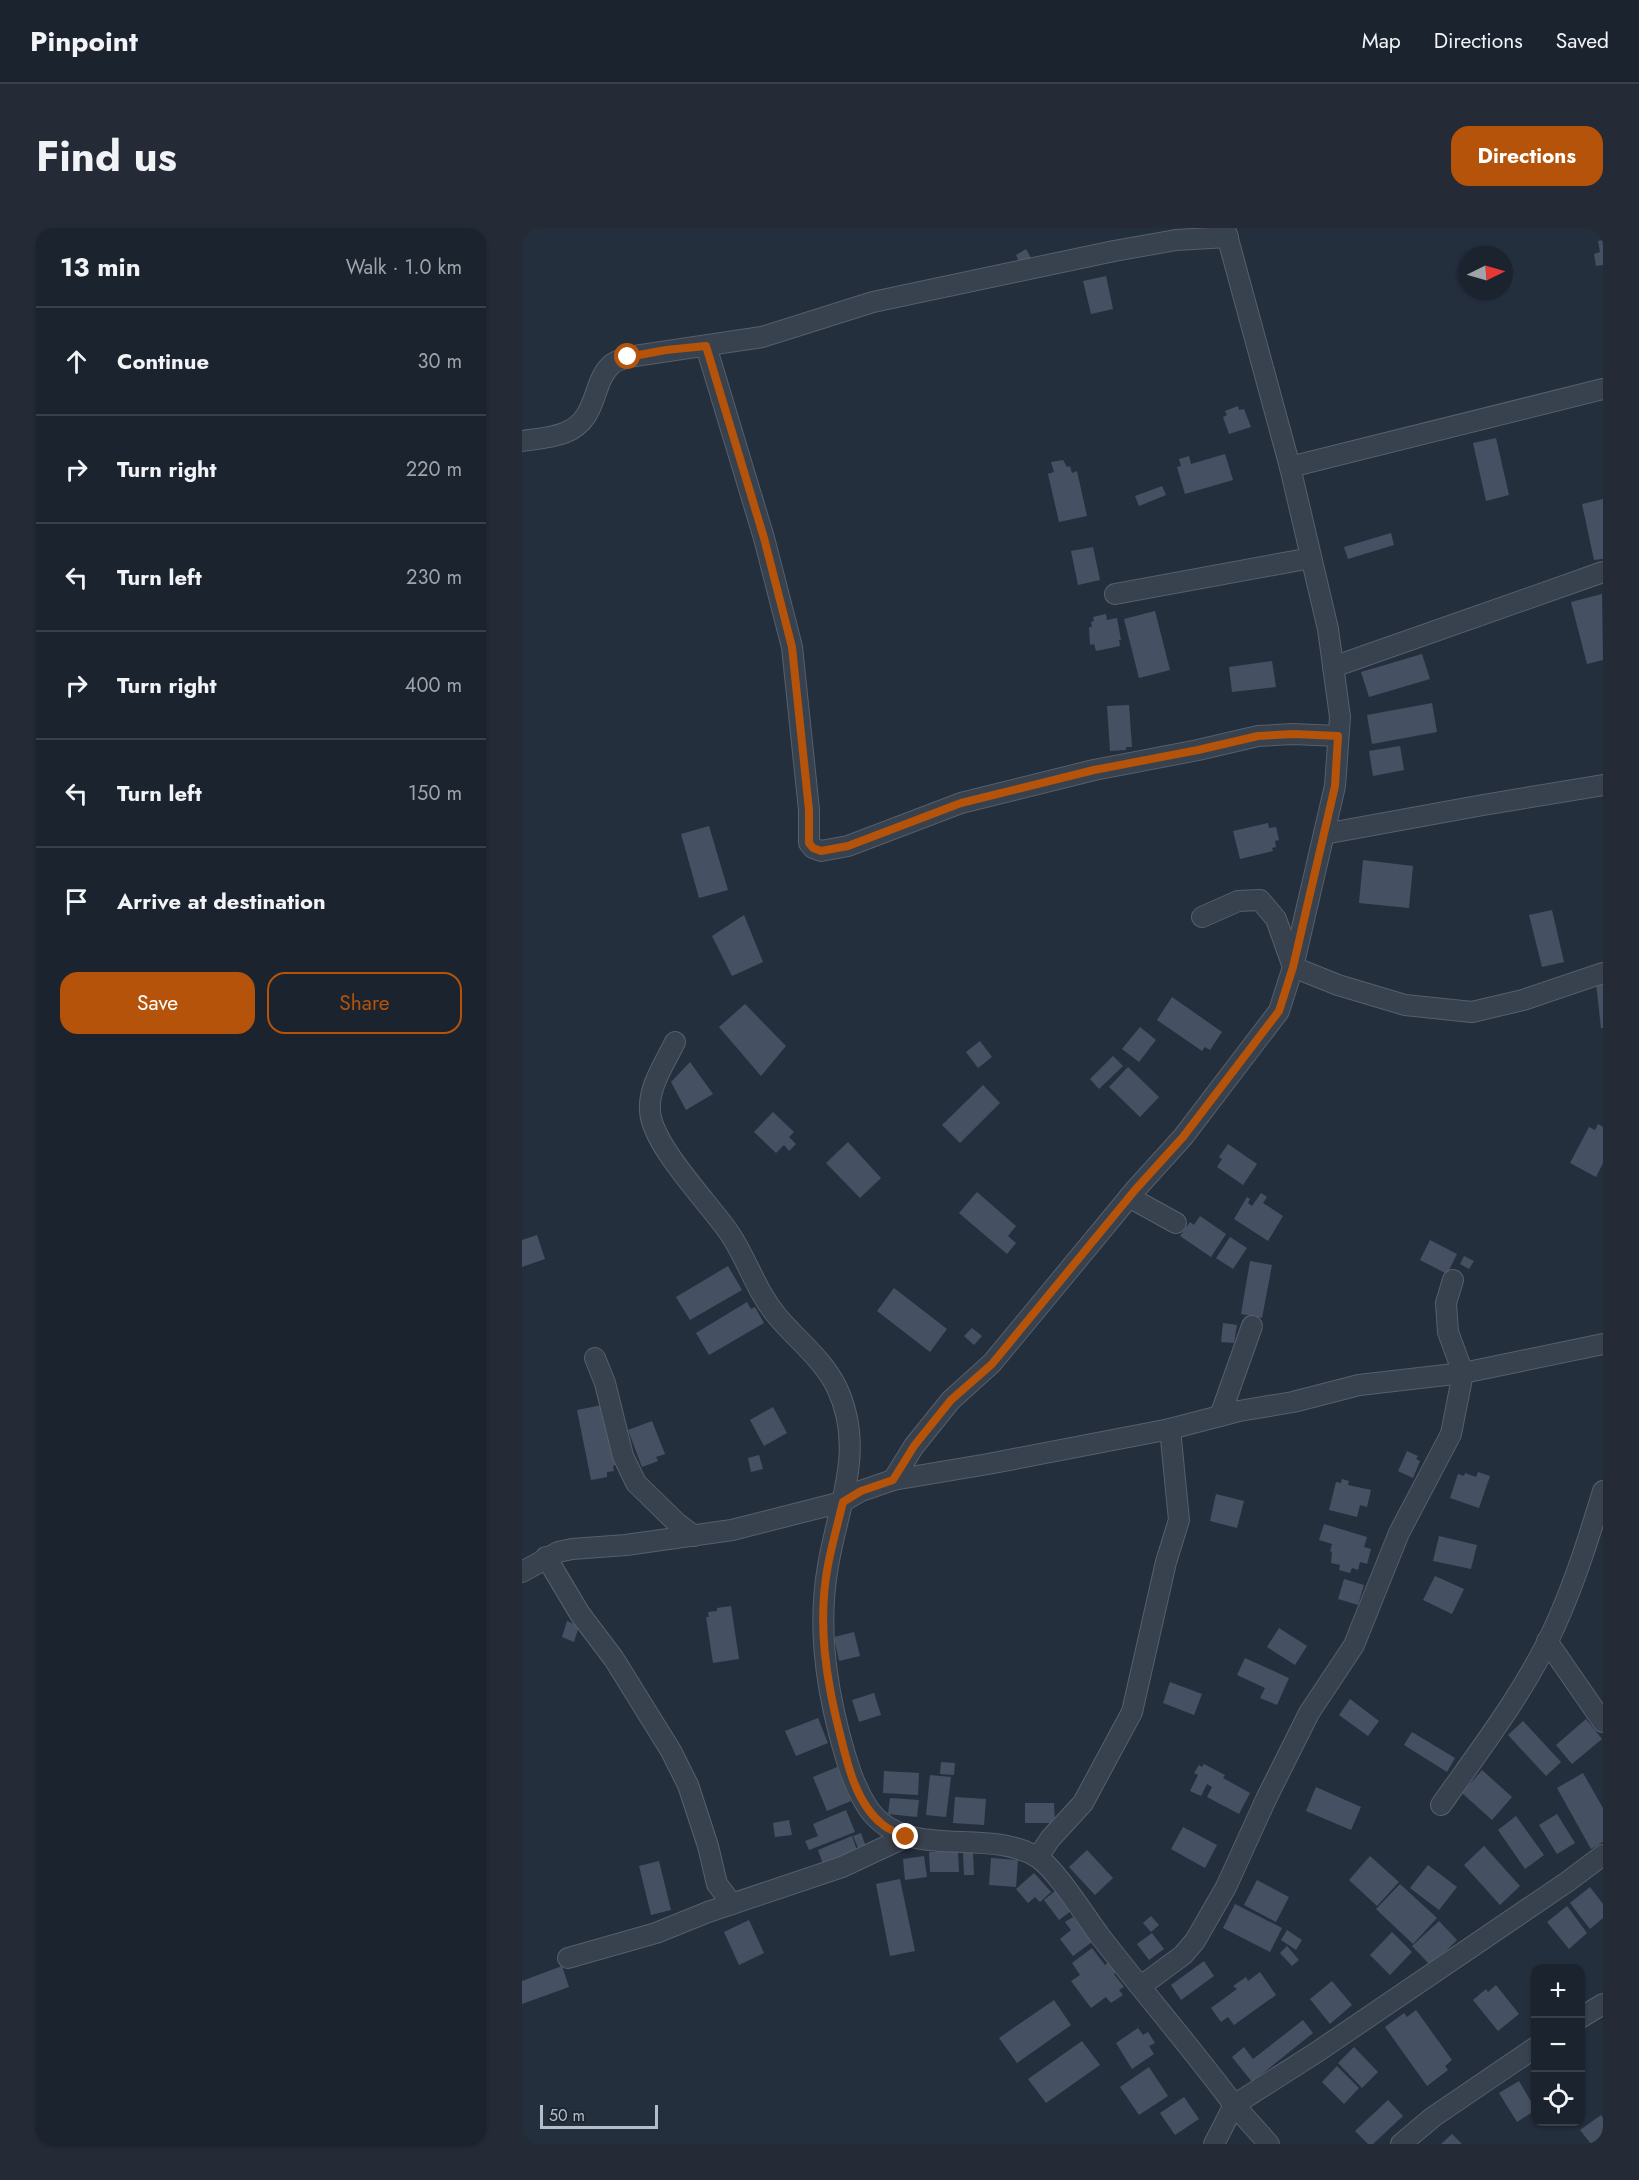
<!DOCTYPE html>
<html lang="en">
<head>
<meta charset="utf-8">
<style>
	:root { --surface:#1b232e; --page:#242b36; --text:#f1f3f6; --muted:#a0a4aa; --line:#39404a; --accent:#b45309 }
	body { margin:0; font-family:Jost,sans-serif; background:var(--page); color:var(--text) }
	.controls { position:absolute; right:18px; bottom:18px; display:grid; overflow:hidden; border-radius:12px; box-shadow:0 2px 4px #0004 }
	.controls button { width:54px; height:54px; display:grid; place-items:center; padding:0; border:0; border-bottom:2px solid var(--line); background:var(--surface); color:var(--text); font:30px sans-serif }
	.compass { position:absolute; left:937px; top:18px; width:54px; height:54px; border-radius:50%; background:var(--surface); box-shadow:0 2px 4px #0004; rotate:85deg }
	.scale { position:absolute; left:18px; bottom:15px; width:118px; box-sizing:border-box; padding-left:6px; border:3px solid #b4bcc9; border-top:0; font-size:16px; line-height:21px; white-space:nowrap; color:#b4bcc9; -webkit-text-stroke:4px #1d2633; paint-order:stroke }
	.stop { position:absolute; width:18px; height:18px; margin:-14px; border:4px solid #b45309; border-radius:50%; background:#fff }
	.stop.end { background:#b45309; border-color:#fff; box-shadow:0 2px 6px #0008 }
	.list { margin:0; padding:0; list-style:none }
	h2 { display:flex; justify-content:space-between; align-items:center; height:78px; margin:0; padding:0 24px; font-size:26px }
	h2 small { font-size:20px; font-weight:400; color:var(--muted) }
	.list li { display:grid; grid-template-columns:39px 1fr auto; gap:18px; align-items:center; box-sizing:border-box; height:108px; padding:0 24px; border-top:2px solid var(--line) }
	.list b { display:block; font-size:22px; white-space:nowrap }
	.list em { font-size:20px; font-style:normal; color:var(--muted) }
	.actions { display:flex; gap:12px; padding:18px 24px }
	.actions a { flex:1; padding:14px 0; border:2px solid var(--accent); border-radius:18px; text-align:center; font-size:21px; color:var(--accent) }
	.actions .main { background:var(--accent); color:#fff }
	.icon { flex:none; width:33px; height:33px; fill:none; stroke:currentColor; stroke-width:2; stroke-linecap:round; stroke-linejoin:round }
	.map { position:relative; flex:none; width:1081px; height:1916px; overflow:hidden; border-radius:18px }
	header { display:flex; align-items:center; gap:36px; box-sizing:border-box; height:84px; padding:0 30px; background:var(--surface); border-bottom:2px solid var(--line) }
	header strong { font-size:28px }
	nav { display:flex; gap:33px; margin-inline-start:auto; font-size:21px }
	.intro { display:flex; align-items:center; justify-content:space-between; box-sizing:border-box; height:144px; padding:0 36px }
	h1 { margin:0; font-size:42px }
	.button { padding:15px 27px; border-radius:18px; background:var(--accent); color:#fff; font-size:21px; font-weight:700 }
	main { display:flex; gap:36px; padding:0 36px }
	aside { flex:1; background:var(--surface); border-radius:18px; box-shadow:0 2px 4px #0004 }
	.map>svg:first-child { display:block }
</style>
</head>
<body>
<header>
<strong>Pinpoint</strong>
<nav><a>Map</a><a>Directions</a><a>Saved</a></nav>
</header>
<div class="intro"><h1>Find us</h1><a class="button">Directions</a></div>
<main>
<aside>
<h2>13 min<small>Walk · 1.0 km</small></h2>
<ul class="list">
<li><svg class="icon" aria-label="ahead" viewBox="0 0 24 24"><path d="M12 20V5M6 11l6-6 6 6"/></svg><div><b>Continue</b></div><em>30 m</em></li>
<li><svg class="icon" aria-label="right" viewBox="0 0 24 24"><path d="M7 20v-9h11M14 6l5 5-5 5"/></svg><div><b>Turn right</b></div><em>220 m</em></li>
<li><svg class="icon" aria-label="left" viewBox="0 0 24 24"><path d="M17 20v-9H6M10 6l-5 5 5 5"/></svg><div><b>Turn left</b></div><em>230 m</em></li>
<li><svg class="icon" aria-label="right" viewBox="0 0 24 24"><path d="M7 20v-9h11M14 6l5 5-5 5"/></svg><div><b>Turn right</b></div><em>400 m</em></li>
<li><svg class="icon" aria-label="left" viewBox="0 0 24 24"><path d="M17 20v-9H6M10 6l-5 5 5 5"/></svg><div><b>Turn left</b></div><em>150 m</em></li>
<li><svg class="icon" aria-label="arrive" viewBox="0 0 24 24"><path d="M6 21V4h12l-3 4 3 4H6"/></svg><div><b>Arrive at destination</b></div></li>
</ul>
<div class="actions"><a class="main">Save</a><a>Share</a></div>
</aside>
<div class="map">
<svg width="1081" height="1916" viewBox="0 0 1081 1916">
	<rect width="100%" height="100%" fill="#242f3e"/>
	<!-- building -->
	<g fill="#455162">
		<polygon points="1081,12 1081,37 1074,38 1072,26 1078,24 1076,13"/>
		<polygon points="504,21 509,30 498,36 494,27"/>
		<polygon points="584,48 591,81 569,86 561,53"/>
		<polygon points="716,178 717,182 722,181 729,199 707,206 701,189 705,187 703,183"/>
		<polygon points="974,210 987,267 964,273 951,215"/>
		<polygon points="703,226 711,252 663,266 655,239 659,238 657,231 667,228 669,236"/>
		<polygon points="541,232 545,239 548,238 550,245 555,243 565,288 537,294 526,246 532,244 529,234"/>
		<polygon points="640,258 644,267 617,278 613,268"/>
		<polygon points="1081,271 1081,331 1072,332 1060,276"/>
		<polygon points="869,305 872,317 826,331 822,319"/>
		<polygon points="571,319 578,352 556,357 549,323"/>
		<polygon points="1080,366 1081,432 1065,436 1049,374"/>
		<polygon points="633,383 648,442 617,450 602,391"/>
		<polygon points="584,386 585,392 595,390 599,412 597,412 598,418 574,423 572,416 568,417 567,399 570,399 569,394 572,393 571,389"/>
		<polygon points="900,426 908,451 847,469 839,444"/>
		<polygon points="750,433 754,459 710,464 707,439"/>
		<polygon points="910,475 915,504 850,516 845,487"/>
		<polygon points="607,477 610,519 604,519 604,522 588,523 585,478"/>
		<polygon points="878,518 882,542 851,548 847,523"/>
		<polygon points="746,595 747,600 754,599 757,612 753,613 754,619 750,620 751,623 718,631 711,603"/>
		<polygon points="187,598 206,662 177,670 159,606"/>
		<polygon points="841,632 891,638 887,680 837,675"/>
		<polygon points="1030,682 1042,734 1020,739 1007,687"/>
		<polygon points="222,687 241,734 210,748 190,708"/>
		<polygon points="1081,754 1081,800 1079,800 1074,755"/>
		<polygon points="650,769 700,804 688,822 683,819 680,823 635,792"/>
		<polygon points="223,776 264,818 239,848 197,799"/>
		<polygon points="618,799 634,812 617,834 600,821"/>
		<polygon points="458,813 470,829 456,840 444,824"/>
		<polygon points="591,828 601,838 577,861 568,851"/>
		<polygon points="168,834 191,866 164,882 149,854"/>
		<polygon points="606,839 637,869 618,889 587,859"/>
		<polygon points="461,857 478,875 438,915 420,897"/>
		<polygon points="251,884 272,904 267,909 274,916 267,923 262,917 254,925 232,904"/>
		<polygon points="1076,896 1081,899 1081,935 1074,949 1048,935 1067,899 1073,902"/>
		<polygon points="326,914 359,950 338,970 304,935"/>
		<polygon points="706,916 735,936 721,957 695,939 700,931 697,929"/>
		<polygon points="455,964 494,998 486,1008 494,1015 485,1026 437,985"/>
		<polygon points="739,965 745,969 741,975 761,988 746,1013 712,991 725,969 728,971 726,975 730,978"/>
		<polygon points="678,988 704,1006 689,1029 658,1008 668,994 672,997"/>
		<polygon points="15,1007 23,1031 0,1039 0,1012"/>
		<polygon points="708,1009 725,1020 711,1041 694,1030"/>
		<polygon points="908,1012 935,1026 925,1046 898,1032"/>
		<polygon points="942,1028 952,1033 947,1041 938,1036"/>
		<polygon points="728,1033 750,1037 740,1090 719,1086"/>
		<polygon points="206,1038 220,1062 168,1092 154,1069"/>
		<polygon points="372,1060 425,1101 408,1124 355,1083"/>
		<polygon points="225,1074 229,1081 233,1079 242,1095 187,1127 174,1105"/>
		<polygon points="701,1095 715,1097 712,1115 699,1114"/>
		<polygon points="450,1100 460,1108 452,1117 442,1108"/>
		<polygon points="80,1177 93,1237 91,1238 92,1243 85,1244 85,1249 69,1252 55,1182"/>
		<polygon points="251,1179 265,1205 242,1218 228,1192"/>
		<polygon points="130,1193 143,1226 134,1229 136,1233 120,1239 106,1202"/>
		<polygon points="885,1223 896,1228 894,1231 898,1233 891,1250 876,1243"/>
		<polygon points="237,1227 241,1241 229,1244 226,1230"/>
		<polygon points="956,1244 968,1248 957,1280 928,1270 936,1246 942,1248 943,1245 954,1249"/>
		<polygon points="820,1251 827,1253 826,1257 849,1262 845,1279 838,1277 835,1289 807,1282 814,1254 819,1255"/>
		<polygon points="694,1266 722,1273 715,1300 688,1293"/>
		<polygon points="802,1296 845,1309 842,1319 849,1321 845,1336 838,1334 836,1342 830,1340 828,1345 817,1342 818,1337 809,1335 810,1324 808,1323 810,1316 797,1312"/>
		<polygon points="917,1308 955,1317 949,1341 911,1333"/>
		<polygon points="913,1348 942,1361 930,1386 901,1372"/>
		<polygon points="822,1351 842,1357 836,1377 816,1371"/>
		<polygon points="209,1378 217,1431 191,1435 184,1389 187,1389 186,1384 195,1383 195,1380"/>
		<polygon points="45,1393 57,1398 52,1414 40,1409"/>
		<polygon points="757,1400 785,1418 773,1437 745,1419"/>
		<polygon points="332,1404 338,1428 317,1433 312,1409"/>
		<polygon points="723,1430 767,1450 755,1477 738,1470 743,1460 715,1447"/>
		<polygon points="648,1454 680,1466 672,1487 641,1475"/>
		<polygon points="352,1465 359,1487 337,1494 330,1472"/>
		<polygon points="828,1471 857,1493 846,1508 817,1487"/>
		<polygon points="296,1490 306,1515 274,1528 263,1503"/>
		<polygon points="1064,1491 1080,1511 1050,1536 1034,1517"/>
		<polygon points="1001,1493 1039,1534 1024,1548 986,1507"/>
		<polygon points="890,1504 933,1530 925,1544 882,1517"/>
		<polygon points="419,1534 433,1535 432,1547 418,1546"/>
		<polygon points="682,1536 703,1547 701,1550 728,1565 717,1586 685,1569 690,1559 685,1556 679,1568 668,1563 676,1547 672,1545 677,1537 680,1539"/>
		<polygon points="315,1539 329,1573 305,1583 291,1549"/>
		<polygon points="960,1542 990,1569 970,1592 940,1565"/>
		<polygon points="362,1543 397,1545 396,1567 361,1565"/>
		<polygon points="1061,1545 1081,1580 1081,1614 1069,1621 1035,1560"/>
		<polygon points="408,1547 429,1549 424,1589 404,1587"/>
		<polygon points="794,1559 839,1579 829,1602 784,1583"/>
		<polygon points="433,1569 464,1571 462,1597 431,1595"/>
		<polygon points="368,1570 397,1572 395,1589 366,1586"/>
		<polygon points="503,1575 532,1575 533,1595 503,1595"/>
		<polygon points="324,1582 333,1604 287,1622 283,1613 296,1608 291,1596"/>
		<polygon points="1035,1586 1053,1615 1035,1626 1017,1597"/>
		<polygon points="994,1588 1022,1627 1003,1641 976,1602"/>
		<polygon points="267,1592 270,1607 253,1609 251,1595"/>
		<polygon points="661,1599 695,1617 683,1640 649,1621"/>
		<polygon points="339,1605 344,1619 337,1622 331,1608"/>
		<polygon points="330,1608 335,1622 301,1636 296,1622"/>
		<polygon points="962,1618 998,1658 978,1677 942,1637"/>
		<polygon points="565,1622 591,1650 573,1667 547,1639"/>
		<polygon points="407,1624 436,1624 437,1644 408,1644"/>
		<polygon points="441,1625 451,1625 452,1647 442,1647"/>
		<polygon points="402,1628 405,1649 383,1652 381,1631"/>
		<polygon points="848,1628 877,1654 855,1678 827,1652"/>
		<polygon points="469,1630 496,1632 494,1659 467,1657"/>
		<polygon points="137,1633 149,1682 129,1687 117,1638"/>
		<polygon points="906,1637 935,1659 917,1682 888,1660"/>
		<polygon points="512,1645 529,1664 518,1674 513,1669 506,1675 494,1661"/>
		<polygon points="378,1651 393,1723 368,1728 354,1656"/>
		<polygon points="735,1652 767,1669 754,1694 722,1677"/>
		<polygon points="878,1656 915,1690 891,1716 854,1681"/>
		<polygon points="1068,1659 1081,1676 1081,1690 1068,1701 1048,1675"/>
		<polygon points="533,1663 549,1683 537,1692 522,1672"/>
		<polygon points="713,1676 760,1700 748,1724 701,1700"/>
		<polygon points="1045,1678 1065,1705 1047,1721 1025,1694"/>
		<polygon points="629,1688 637,1697 629,1704 621,1695"/>
		<polygon points="551,1689 570,1714 551,1728 538,1711 549,1702 543,1694"/>
		<polygon points="227,1692 242,1725 217,1737 202,1704"/>
		<polygon points="917,1693 935,1712 909,1738 890,1718"/>
		<polygon points="765,1702 780,1712 774,1722 759,1712"/>
		<polygon points="870,1704 890,1724 868,1747 848,1727"/>
		<polygon points="630,1705 642,1721 627,1732 615,1716"/>
		<polygon points="765,1718 777,1732 770,1738 758,1725"/>
		<polygon points="570,1720 583,1737 587,1734 594,1744 592,1746 602,1759 597,1762 601,1767 589,1775 584,1769 569,1780 549,1753 558,1747 550,1735"/>
		<polygon points="682,1733 692,1748 659,1772 649,1757"/>
		<polygon points="40,1738 47,1759 0,1776 0,1753"/>
		<polygon points="738,1744 754,1767 712,1797 706,1789 699,1794 689,1780 715,1761 711,1758 724,1749 726,1753"/>
		<polygon points="810,1753 830,1777 808,1796 788,1771"/>
		<polygon points="974,1757 997,1786 976,1803 951,1772 964,1761 966,1764"/>
		<polygon points="532,1772 549,1797 495,1835 477,1810"/>
		<polygon points="894,1782 930,1832 923,1838 926,1842 905,1858 863,1799 882,1785 885,1789"/>
		<polygon points="781,1792 791,1805 730,1854 710,1829 722,1819 731,1831"/>
		<polygon points="616,1800 621,1807 626,1804 633,1815 627,1818 632,1826 610,1841 594,1815"/>
		<polygon points="560,1813 578,1837 524,1875 506,1851"/>
		<polygon points="832,1819 856,1844 840,1860 816,1835"/>
		<polygon points="815,1838 837,1860 822,1876 800,1854"/>
		<polygon points="627,1839 646,1868 617,1887 598,1859"/>
		<polygon points="997,1853 1014,1882 995,1894 977,1865"/>
		<polygon points="662,1869 677,1891 653,1907 638,1885"/>
		<polygon points="866,1872 881,1888 851,1916 846,1916 833,1903"/>
		<polygon points="1079,1887 1081,1890 1081,1916 1069,1916 1058,1902"/>
		<polygon points="930,1906 940,1916 919,1916"/>
	</g>
	<g fill="none" stroke-linecap="round" stroke-linejoin="round">
		<!-- minor casing -->
		<g stroke="#565f6c" stroke-width="22">
			<g id="minor">
				<polyline points="184,118 242,310 270,419 287,582 287,615 291,620 299,623 326,618 439,575 572,542 676,522 736,508 771,506 816,508"/>
				<path d="M0,213C13,211 29,210 42,205C77,192 69,155 89,137C93,133 101,131 106,129L240,109L351,74L592,23L654,12L706,9"/>
				<polyline points="768,239 1081,161"/>
				<polyline points="593,366 789,330"/>
				<polyline points="811,439 1081,344"/>
				<polyline points="802,606 961,577 1081,557"/>
				<polyline points="680,689 716,673 738,672 754,691 771,739 816,757 883,777 950,784 1001,772 1081,745"/>
				<path d="M153,814C143,835 126,859 128,883C130,918 188,976 208,1006C226,1033 234,1063 255,1088C275,1112 301,1131 315,1160C344,1222 316,1277 306,1338C296,1395 303,1450 317,1505C324,1531 331,1557 346,1580C384,1635 464,1598 515,1629C534,1641 563,1688 578,1708C622,1765 669,1819 712,1877L795,1824L1045,1654L1081,1627"/>
				<polyline points="607,969 654,995"/>
				<polyline points="73,1130 83,1155 101,1228 114,1255 155,1295 172,1308"/>
				<polyline points="698,1188 730,1098"/>
				<polyline points="371,1252 392,1218 429,1172 470,1135 613,962 661,909 757,783 771,739 813,558 818,489 806,401 768,239 703,0"/>
				<polyline points="24,1329 58,1386 92,1431 149,1523 166,1557 186,1618 195,1656 210,1676"/>
				<polyline points="0,1344 36,1324 50,1321 104,1317 210,1302 320,1274 339,1263 371,1252 466,1236 648,1201 717,1183 771,1174 837,1157 941,1145 1081,1116"/>
				<polyline points="1025,1413 1081,1494"/>
				<path d="M919,1577C960,1519 1004,1462 1033,1398C1053,1354 1067,1309 1081,1263"/>
				<polyline points="516,1629 528,1611 561,1575 610,1484 644,1334 657,1292 648,1201"/>
				<polyline points="46,1730 134,1705 186,1684 320,1639 384,1609"/>
				<polyline points="619,1758 661,1727 673,1713 704,1659 745,1569 787,1485 832,1417 877,1305 929,1206 941,1145 926,1104 924,1075 931,1052"/>
				<polyline points="1058,1790 1081,1776"/>
				<polyline points="692,1916 712,1877 747,1916"/>
				<polyline points="879,1916 911,1889 1014,1819"/>
			</g>
		</g>
		<!-- minor -->
		<use href="#minor" stroke="#38414e" stroke-width="20"/>
	</g>
	<g fill="none" stroke-linecap="round" stroke-linejoin="round">
		<!-- route -->
		<path stroke="#b45309" stroke-width="8" d="M106,129L144,122L184,118L242,310L270,419L287,582V615L291,620L299,623L326,618L439,575L572,542L676,522L736,508L771,506L816,508L813,558L771,739L757,783L661,909L613,962L470,1136L429,1172L392,1218L371,1252L339,1263L321,1274C316,1295 310,1316 306,1337C295,1395 304,1453 319,1510C326,1539 335,1576 360,1596C366,1602 377,1605 384,1609"/>
	</g>
</svg>
<div class="controls">
<button>+</button>
<button>−</button>
<button><svg class="icon" aria-label="locate" viewBox="0 0 24 24"><circle cx="12" cy="12" r="6"/><path d="M12 2v4M12 18v4M2 12h4M18 12h4"/></svg></button>
</div>
<svg class="compass" viewBox="-18 -18 36 36"><path d="M0-13l5 13h-10z" fill="#e53935"/><path d="M0 13l5-13h-10z" fill="#a0a4aa"/></svg>
<div class="scale">50 m</div>
<div class="stop" style="left:106px;top:129px"></div>
<div class="stop end" style="left:384px;top:1609px"></div>
</div>
</main>
</body>
</html>
